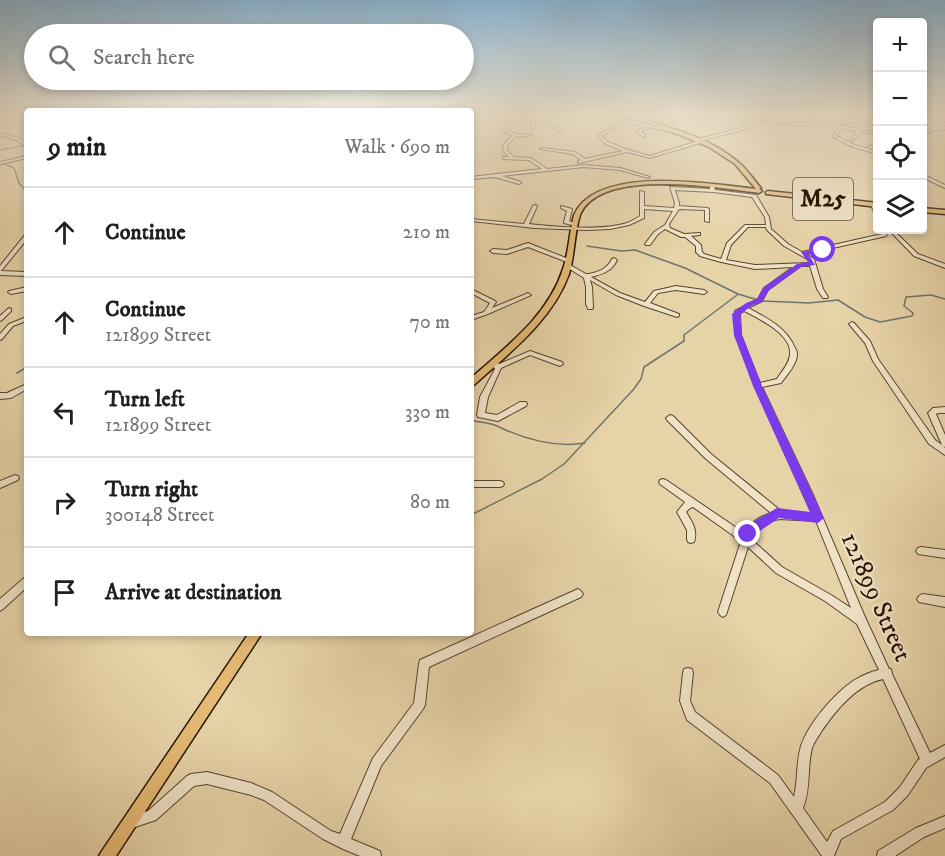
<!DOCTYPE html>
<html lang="en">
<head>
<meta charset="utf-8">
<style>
	:root { --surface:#fff; --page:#f2f2f2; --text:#202124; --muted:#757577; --line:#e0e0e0 }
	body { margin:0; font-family:"IM FELL DW Pica",serif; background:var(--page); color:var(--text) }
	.controls { position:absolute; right:18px; top:18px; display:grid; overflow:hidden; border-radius:6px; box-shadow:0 3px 9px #0003 }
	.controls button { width:54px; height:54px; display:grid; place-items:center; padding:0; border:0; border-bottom:2px solid var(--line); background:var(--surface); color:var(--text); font:30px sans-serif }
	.stop { position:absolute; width:18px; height:18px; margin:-14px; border:4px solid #7c3aed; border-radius:50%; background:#fff }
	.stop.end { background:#7c3aed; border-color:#fff; box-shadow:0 2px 6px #0008 }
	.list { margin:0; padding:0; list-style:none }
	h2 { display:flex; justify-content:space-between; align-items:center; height:78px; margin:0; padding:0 24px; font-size:26px }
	h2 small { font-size:20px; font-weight:400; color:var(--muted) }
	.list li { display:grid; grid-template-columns:39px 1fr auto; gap:18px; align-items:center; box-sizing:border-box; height:90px; padding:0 24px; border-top:2px solid var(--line) }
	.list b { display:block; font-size:22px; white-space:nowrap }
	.list p { margin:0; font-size:20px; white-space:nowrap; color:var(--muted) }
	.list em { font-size:20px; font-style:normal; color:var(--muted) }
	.icon { flex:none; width:33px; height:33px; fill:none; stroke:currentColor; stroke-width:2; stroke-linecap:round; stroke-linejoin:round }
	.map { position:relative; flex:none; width:945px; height:856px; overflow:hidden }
	.search { position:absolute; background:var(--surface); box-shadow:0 3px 9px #0003; left:24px; top:24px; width:450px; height:66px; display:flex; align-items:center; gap:15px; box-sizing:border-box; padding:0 21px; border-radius:33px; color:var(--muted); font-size:22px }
	.panel { position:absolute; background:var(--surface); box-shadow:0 3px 9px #0003; left:24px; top:108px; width:450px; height:528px; border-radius:6px }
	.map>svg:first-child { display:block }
</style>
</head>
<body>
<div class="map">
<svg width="945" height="856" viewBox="0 0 945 856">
	<rect width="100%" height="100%" fill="#e7d3a8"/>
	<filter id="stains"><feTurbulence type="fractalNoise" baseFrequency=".00333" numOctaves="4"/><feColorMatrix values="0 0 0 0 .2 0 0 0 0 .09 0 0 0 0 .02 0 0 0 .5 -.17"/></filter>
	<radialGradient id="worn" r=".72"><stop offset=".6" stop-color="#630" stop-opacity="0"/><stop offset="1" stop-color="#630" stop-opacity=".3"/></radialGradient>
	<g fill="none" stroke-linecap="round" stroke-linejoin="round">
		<!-- stream -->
		<g stroke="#6e756d" stroke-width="1.5">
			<polyline points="675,114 677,117"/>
			<polyline points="922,137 935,131 945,130"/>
			<polyline points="864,148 878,142"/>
			<polyline points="0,150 22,146"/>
			<polyline points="5,164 14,168 19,183 27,192"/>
			<polyline points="587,246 621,251 635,250 685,268 738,294 758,300"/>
			<polyline points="763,301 809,303 838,300 865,317 880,322 912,316 913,313 904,306 906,297 931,295 945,299"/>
			<polyline points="17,373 27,367"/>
			<path d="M471,420C480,423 490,422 499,427C524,439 556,448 585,443"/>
			<polyline points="471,515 542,479 564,464 633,390 641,379 644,367 684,341 684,335 737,295"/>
		</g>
		<!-- minor casing -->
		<g stroke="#58442d" stroke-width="2">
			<g id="minor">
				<polygon points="492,114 498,114 496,115"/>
				<polygon points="504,114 508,114 511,123 507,128 508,131 520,135 530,134 532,135 520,137 516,136 508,144 507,151 514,157 531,158 547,169 584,165 620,168 650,177 648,178 620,170 584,167 502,176 521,182 521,183 519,184 495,177 471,179 471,177 542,169 529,160 503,159 503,157 509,157 503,151 504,144 513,135 506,133 503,128 507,123"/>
				<path d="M513,114C521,114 528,118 535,119C542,119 549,114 557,114L543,119L562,131L559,132L541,120L535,124V128L532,129L531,123L535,121Z"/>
				<polygon points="615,114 629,120 667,129 666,131 628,122 601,136 608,142 628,150 650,156 695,142 695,140 745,127 749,123 751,114 755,114 753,120 784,123 811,123 806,114 810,114 815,123 829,122 825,114 829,114 833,122 849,120 844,114 848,114 853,120 878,116 878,118 857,121 878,127 878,129 852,122 836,124 878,133 878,135 861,131 853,141 851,140 857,131 842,128 836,136 855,145 878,152 878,154 853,147 833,137 839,127 832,124 799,125 753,122 747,129 700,141 700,143 650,158 627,152 579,163 578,163 578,161 581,160 573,154 540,149 542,148 575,152 585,159 623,151 606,144 597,136 625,121 614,116"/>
				<polygon points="922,114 945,117 945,119 922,115"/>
				<polygon points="922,119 945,123 945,125 922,121"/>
				<polygon points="922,124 925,125 925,127 922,127"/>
				<polygon points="646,127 649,128 641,131 645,135 645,137 643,137 636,131"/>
				<polygon points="0,133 21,139 27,145 27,148 19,141 0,135"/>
				<polygon points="27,156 27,158 0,164 0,162"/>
				<polygon points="922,174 945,185 945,188 922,177"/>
				<path d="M710,186H714L715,190L756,195L769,217L771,229L788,244L802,252L882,234L884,230H888L886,236L806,254L814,259L823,289L828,297L827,298H823L817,289L810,266H801L768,290L762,301L748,308C767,318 787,328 795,348C796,350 797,351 797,353C798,363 787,375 781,383L762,387L813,495L865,617L889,669H891L892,674L930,753L945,745V757L926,768L908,795L893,810L841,839L834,856H822L770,783L687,720L680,701L683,673L684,669L688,668L692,669L693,673L690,701L695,712L778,775L794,797C798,780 796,762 801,746C808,724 834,694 853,681C861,676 870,672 879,670L857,624L825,601L776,573L748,547L726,615L723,617L720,615L718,612L741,541L693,507L690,508L686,512C692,522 698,530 694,542L691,543L688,542L687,539V530L677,512L685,502L660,484L659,482L660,480L663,479L666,480L744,533C751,522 759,517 771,513L705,458L667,420L666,418L670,415L673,416L711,454L781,511L812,514L755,386L735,335V311L758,299L764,288L793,267L755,269L721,262L700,256L696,252V246L685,237H681L665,229L658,234L650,245H646L645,244L654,232L665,225L673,211L644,209V218L629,225L610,229L587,230L534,228L471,221V219L524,224L533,206L535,205L537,206L529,224C556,227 601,231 627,223C631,221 636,219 640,216V191L644,192V206L674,208L675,203L670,187L710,189ZM675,190L713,192L752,197L765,217L766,225H745L727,243L721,259L704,254L702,252L701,245L691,236L700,235V233L684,234L670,228L669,224L679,209L705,210V221L709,222V209L707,208L679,206V203ZM748,227H766L767,230L784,246L809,260V263L755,265L726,260L731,245ZM744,311C758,318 792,334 790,354C790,363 781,372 777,379L760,383L741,335L740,313ZM780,519L816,521L851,608L831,595L782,567L751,539C757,527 767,521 780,519ZM883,679L920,759L918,760L900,787L885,802L833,831L827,842L803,808C811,788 807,768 812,748C814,742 818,737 821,732C836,710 856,685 883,679Z"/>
				<polygon points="871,204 875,205 878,210 878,217 876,216 871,205"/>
				<polygon points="561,206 572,209 569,221 576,224 576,226 564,223 564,222 567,211 561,208"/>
				<polygon points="889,230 893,230 918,254 945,264 945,268 914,256"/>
				<polygon points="27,234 27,239 1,271 27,272 27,276 0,275 0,266 25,235"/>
				<polygon points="528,243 571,260 572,261 567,262 528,247 507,254 493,253 490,251 493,249 507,250"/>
				<path d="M614,258L617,260C612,271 603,274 591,277L620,293L645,302L654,291L676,286L704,290L707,292L704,294L676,290L658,293L650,303L679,314V316L677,317L644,306L616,295L590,280L592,287L593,308L592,309H588L586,304V287L584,278L565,266L570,265L586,274H588C599,272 607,269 612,259Z"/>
				<polygon points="27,287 27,291 11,294 8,292 9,291"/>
				<polygon points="471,289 495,301 496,302 492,308 526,294 528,293 531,295 488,314 471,320 471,316 484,312 490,303 471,293"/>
				<polygon points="9,308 11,309 11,311 2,320 0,321 0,316"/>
				<polygon points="24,318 26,319 26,321 13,326 2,339 0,340 0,334 9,324"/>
				<polygon points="852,322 854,323 870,341 878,359 935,440 942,445 928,413 933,408 945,407 945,413 938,413 936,414 945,435 945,447 943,446 945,448 945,455 929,444 873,361 865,343 849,324"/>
				<polygon points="530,351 562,362 563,364 560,366 530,355 501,368 488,397 485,413 497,415 520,402 526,402 527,404 526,406 498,421 478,417 477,415 480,397 495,369 491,362 492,360 496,360 499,364"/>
				<polygon points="27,384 27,389 11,398 0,399 0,393 7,393"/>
				<polygon points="15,475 18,476 19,478 18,480 0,488 0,481"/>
				<polygon points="471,481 500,481 503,482 504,484 503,486 500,487 471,487"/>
				<polygon points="921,547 945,550 945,558 918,554 916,551 918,548"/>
				<polygon points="27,577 27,587 3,609 0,611 0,599 24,578"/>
				<polygon points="578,589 581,591 583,594 581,597 429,667 425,705 423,709 381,766 351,839 380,851 381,856 360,856 343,849 323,839 264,800 251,795 207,784 194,786 156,820 129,829 125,827 123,823 125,819 148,811 187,776 191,774 207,772 251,783 272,792 331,831 340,834 373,758 414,703 419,664 420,660"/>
				<polygon points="922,594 945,597 945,607 919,602 917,599 919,596"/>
				<polygon points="945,816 945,828 924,837 895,856 877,856 878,851 916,828"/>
			</g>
		</g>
		<!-- major casing -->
		<g stroke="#281504" stroke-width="3">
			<g id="major">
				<path d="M620,114H626C663,126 707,135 738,162C747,169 753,179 760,187L761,188L759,189L762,191L759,193C718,188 600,167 580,215C574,234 575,254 569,274C552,321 509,353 474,385L471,386V378C506,347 548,316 563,269C569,252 569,233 574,215C596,164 712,184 756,189L735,164L709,147L680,135Z"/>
				<polygon points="768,191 878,203 878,207 766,194 766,192"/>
				<polygon points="922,208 945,210 945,214 922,212"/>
				<polygon points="249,633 262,633 116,856 99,856 102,851"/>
			</g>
		</g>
		<!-- minor -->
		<use href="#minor" fill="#efe2c6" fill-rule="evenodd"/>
		<!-- major -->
		<use href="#major" fill="#e4ba74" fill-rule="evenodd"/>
	</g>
	<!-- sky -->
	<linearGradient id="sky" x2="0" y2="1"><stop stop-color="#89b4d3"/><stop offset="0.49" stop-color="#f4ebd8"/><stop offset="1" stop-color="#f4ebd8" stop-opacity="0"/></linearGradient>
	<rect width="945" height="234" fill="url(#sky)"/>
	<!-- route -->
	<polygon fill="#7c3aed" points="826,248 826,251 808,254 815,265 801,267 769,290 762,302 751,306 740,315 742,335 762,386 824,518 818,523 779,518 748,539 742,534 748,525 777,508 810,512 753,386 734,335 732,314 746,303 757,299 764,287 797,264 808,262 801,252"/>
	<g text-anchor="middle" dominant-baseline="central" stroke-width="4.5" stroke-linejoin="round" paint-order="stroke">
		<!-- shield labels -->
		<rect fill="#efe2c6" stroke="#64523e" stroke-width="1.5" x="793" y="178" width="60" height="42" rx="4.5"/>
		<g font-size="24" font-weight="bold" fill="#281504">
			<text x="823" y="199">M25</text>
		</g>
		<!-- street labels -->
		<g font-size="26" fill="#281504" stroke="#efe2c6">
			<text transform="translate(876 597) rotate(66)">121899 Street</text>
		</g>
	</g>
	<rect width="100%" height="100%" filter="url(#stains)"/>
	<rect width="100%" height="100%" fill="url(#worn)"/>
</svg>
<div class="controls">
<button>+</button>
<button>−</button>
<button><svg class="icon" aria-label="locate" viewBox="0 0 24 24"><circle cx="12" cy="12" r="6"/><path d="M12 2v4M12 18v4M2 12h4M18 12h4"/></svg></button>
<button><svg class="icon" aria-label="layers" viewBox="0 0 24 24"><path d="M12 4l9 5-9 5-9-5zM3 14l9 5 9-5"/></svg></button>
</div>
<div class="stop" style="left:823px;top:250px"></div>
<div class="stop end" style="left:748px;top:534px"></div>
<div class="search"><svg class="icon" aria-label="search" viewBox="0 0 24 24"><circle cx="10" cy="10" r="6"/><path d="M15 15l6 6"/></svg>Search here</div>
<section class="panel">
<h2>9 min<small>Walk · 690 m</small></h2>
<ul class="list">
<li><svg class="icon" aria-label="ahead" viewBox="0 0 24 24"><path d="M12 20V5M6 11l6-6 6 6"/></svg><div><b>Continue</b></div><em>210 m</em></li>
<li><svg class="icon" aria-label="ahead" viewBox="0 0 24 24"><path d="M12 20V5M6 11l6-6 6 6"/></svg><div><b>Continue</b><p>121899 Street</p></div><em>70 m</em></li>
<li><svg class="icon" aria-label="left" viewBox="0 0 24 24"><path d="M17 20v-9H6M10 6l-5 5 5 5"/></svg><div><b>Turn left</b><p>121899 Street</p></div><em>330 m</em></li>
<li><svg class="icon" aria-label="right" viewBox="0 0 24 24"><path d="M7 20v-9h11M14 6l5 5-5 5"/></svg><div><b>Turn right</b><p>300148 Street</p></div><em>80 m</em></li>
<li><svg class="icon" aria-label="arrive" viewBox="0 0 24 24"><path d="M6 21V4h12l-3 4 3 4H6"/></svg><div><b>Arrive at destination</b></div></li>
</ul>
</section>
</div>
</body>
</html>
